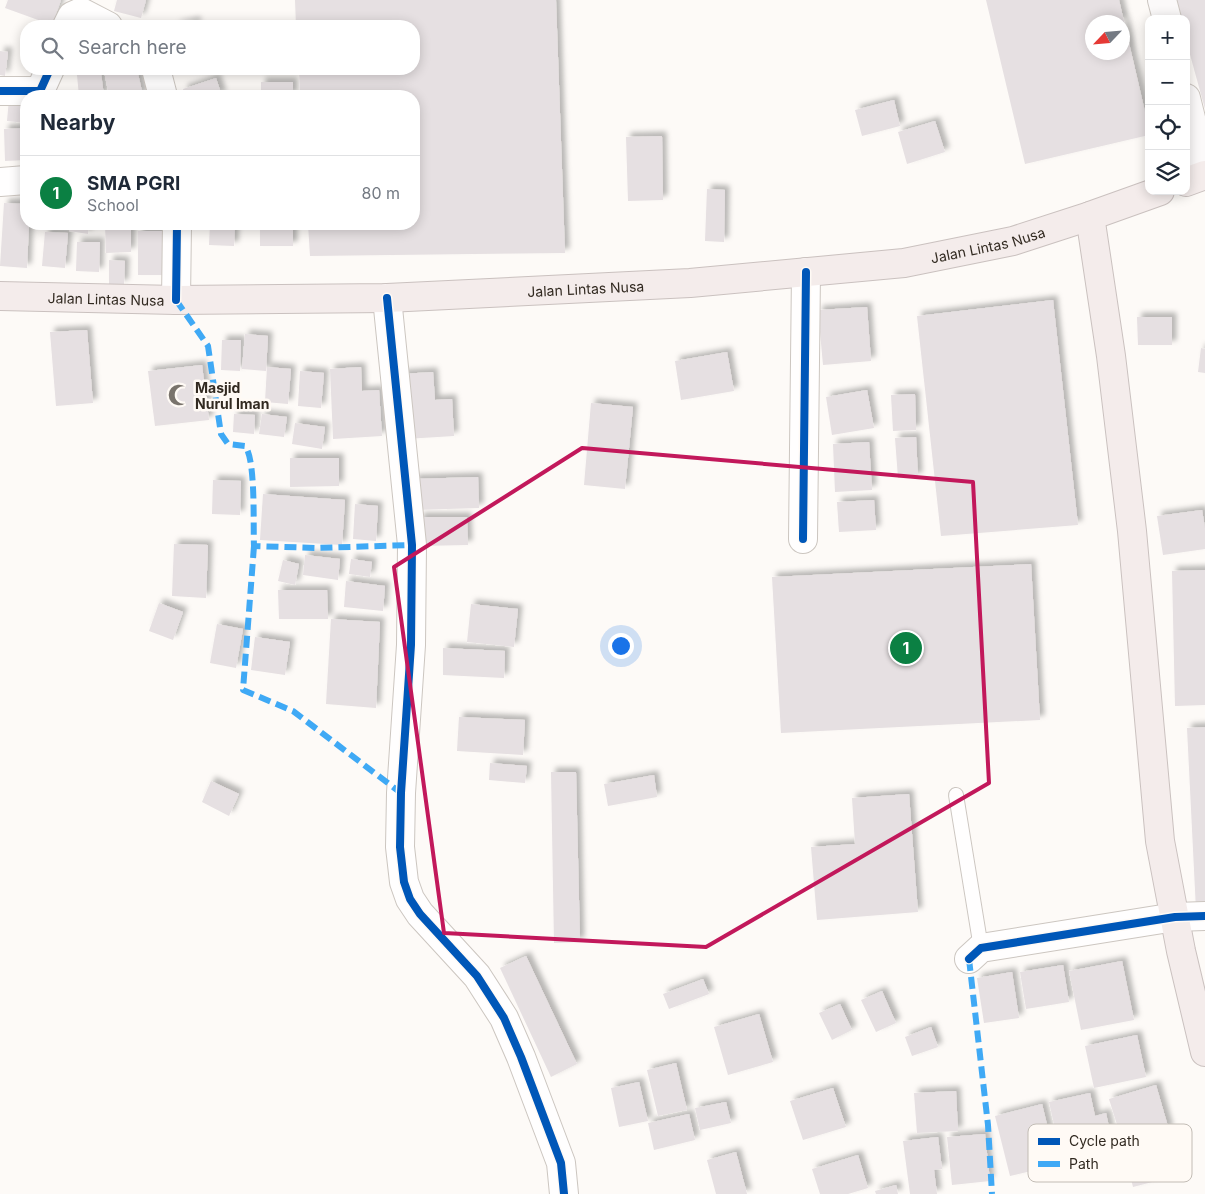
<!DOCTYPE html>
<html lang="en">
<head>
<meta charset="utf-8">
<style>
	:root { --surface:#fff; --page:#f6f6f7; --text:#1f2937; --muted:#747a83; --line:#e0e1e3; --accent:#0b8043 }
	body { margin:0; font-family:Inter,sans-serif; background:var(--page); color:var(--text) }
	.controls { position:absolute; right:15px; top:15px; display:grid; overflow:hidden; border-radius:10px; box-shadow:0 2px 12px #0003 }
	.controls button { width:45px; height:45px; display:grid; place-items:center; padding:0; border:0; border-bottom:1px solid var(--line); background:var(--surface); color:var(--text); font:25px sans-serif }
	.compass { position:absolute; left:1085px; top:15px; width:45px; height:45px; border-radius:50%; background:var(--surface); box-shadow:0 2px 12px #0003; rotate:244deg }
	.you { position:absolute; left:620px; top:645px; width:18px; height:18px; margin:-12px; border:4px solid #fff; border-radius:50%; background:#1a73e8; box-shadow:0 0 0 8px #1a73e833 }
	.badge { display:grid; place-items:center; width:32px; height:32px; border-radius:50%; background:var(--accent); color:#fff; font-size:16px; font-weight:700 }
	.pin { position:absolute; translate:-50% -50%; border:2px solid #fff; box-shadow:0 1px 5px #0006 }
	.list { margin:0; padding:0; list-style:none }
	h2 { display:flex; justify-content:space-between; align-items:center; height:65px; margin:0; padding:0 20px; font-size:21px }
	h2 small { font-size:16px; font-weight:400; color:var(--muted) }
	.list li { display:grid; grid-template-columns:32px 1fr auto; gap:15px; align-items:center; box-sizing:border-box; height:75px; padding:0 20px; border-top:1px solid var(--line) }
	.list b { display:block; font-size:19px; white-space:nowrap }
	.list p { margin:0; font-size:16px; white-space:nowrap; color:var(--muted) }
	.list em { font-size:16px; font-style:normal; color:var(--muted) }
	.icon { flex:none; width:28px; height:28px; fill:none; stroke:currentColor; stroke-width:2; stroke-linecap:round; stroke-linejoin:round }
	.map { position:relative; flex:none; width:1205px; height:1194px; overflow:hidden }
	.search { position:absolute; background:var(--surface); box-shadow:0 2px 12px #0003; left:20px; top:20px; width:400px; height:55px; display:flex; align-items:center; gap:12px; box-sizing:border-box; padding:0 18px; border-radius:20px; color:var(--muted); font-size:19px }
	.panel { position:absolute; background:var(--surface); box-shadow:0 2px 12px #0003; left:20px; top:90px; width:400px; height:140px; border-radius:20px }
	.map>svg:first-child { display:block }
</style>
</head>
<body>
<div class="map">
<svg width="1205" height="1194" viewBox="0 0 1205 1194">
	<defs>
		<filter id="shadow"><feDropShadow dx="4.5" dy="-4.5" stdDeviation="2.5" flood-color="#0004"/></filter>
	</defs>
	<rect width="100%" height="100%" fill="#fdfaf7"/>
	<!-- building -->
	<g fill="#e6e0e2" fill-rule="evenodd" filter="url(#shadow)">
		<polygon points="8,0 61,0 52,25 5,8"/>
		<polygon points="117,0 146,0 141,18 114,11"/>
		<polygon points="295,0 556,0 565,253 310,256 308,224 414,224 414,96 300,96 299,69 414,69 414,26 296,26"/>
		<path d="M986,0H1119L1149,129V135L1025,164ZM1092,22H1122V52H1092Z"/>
		<polygon points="1176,0 1205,0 1205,109 1186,40 1186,19 1181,19"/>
		<polygon points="196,21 197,26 175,26 175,25"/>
		<polygon points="0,51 8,52 5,76 0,75"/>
		<polygon points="116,69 137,69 143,96 109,96 104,71"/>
		<polygon points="101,73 104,96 79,96 77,75"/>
		<polygon points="216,78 222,96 185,96 183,89"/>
		<rect x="261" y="82" width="32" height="14"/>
		<polygon points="9,99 26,100 26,123 7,121"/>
		<polygon points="894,100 900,126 862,136 855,110"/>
		<polygon points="935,121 945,152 907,164 898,132"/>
		<polygon points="26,128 26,160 5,161 4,129"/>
		<polygon points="662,136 663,200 628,201 626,137"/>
		<polygon points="707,189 725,190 724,242 705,241"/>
		<polygon points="4,203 26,204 26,224 29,224 27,268 0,266"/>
		<polygon points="39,224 59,224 58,229 39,226"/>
		<polygon points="70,224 89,224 88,234 69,231"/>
		<polygon points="105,224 131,224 131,252 106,253"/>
		<polygon points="210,224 235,224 234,246 209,245"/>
		<rect x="260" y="224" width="33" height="22"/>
		<polygon points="138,231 166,231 165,275 138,275"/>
		<polygon points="45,232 68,233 65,268 42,266"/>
		<polygon points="77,242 100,242 99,272 76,271"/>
		<polygon points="109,260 125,261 124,284 109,284"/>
		<polygon points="1053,300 1078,525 941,536 917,316"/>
		<polygon points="867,307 871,361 823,365 818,310"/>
		<polygon points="1137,317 1172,317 1172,345 1138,345"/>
		<polygon points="87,330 93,403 56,406 50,332"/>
		<polygon points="245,334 268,336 266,371 242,369"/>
		<polygon points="222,340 241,340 240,371 221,370"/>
		<polygon points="1201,348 1205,349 1205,373 1198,372"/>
		<polygon points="727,352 734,391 681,400 675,361"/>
		<polygon points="202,365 209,420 155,426 148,371"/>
		<polygon points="267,367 291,369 288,404 265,402"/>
		<polygon points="361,367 362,391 379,390 382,436 333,439 330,369"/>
		<polygon points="300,371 324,373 321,408 298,406"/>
		<polygon points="433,372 435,400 452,399 454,436 405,439 401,374"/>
		<polygon points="867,390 874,428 832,435 826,397"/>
		<polygon points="915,394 916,430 893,431 891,395"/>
		<polygon points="591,403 633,407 625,489 584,485"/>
		<polygon points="234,414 255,415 254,434 233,432"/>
		<polygon points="262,414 287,417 284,437 259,434"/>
		<polygon points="295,423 325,427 322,449 292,444"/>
		<polygon points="916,437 918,477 898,478 895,438"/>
		<polygon points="869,442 872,490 835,492 833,444"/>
		<polygon points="290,458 339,458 339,486 290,487"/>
		<polygon points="478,477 479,508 415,510 413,479"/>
		<polygon points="213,480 241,481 240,515 212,514"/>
		<polygon points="263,494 345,500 342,545 260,540"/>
		<polygon points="874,500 876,530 839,532 837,502"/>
		<polygon points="355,504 378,506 376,541 353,539"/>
		<polygon points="1202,510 1205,528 1205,549 1163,555 1157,516"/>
		<polygon points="419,517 467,517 468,545 419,546"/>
		<polygon points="174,544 208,545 206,598 172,596"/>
		<polygon points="305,555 340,559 338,580 303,575"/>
		<polygon points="351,559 372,562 370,577 349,574"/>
		<polygon points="283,560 299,564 295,585 278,581"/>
		<polygon points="1031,564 1040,720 781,733 772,577"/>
		<polygon points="1205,570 1205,705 1175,706 1172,571"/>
		<polygon points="346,581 385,586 383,611 344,607"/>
		<polygon points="278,590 327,590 328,619 279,619"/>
		<polygon points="159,603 183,612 173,640 149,631"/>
		<polygon points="471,604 518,609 514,647 467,642"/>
		<polygon points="331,619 380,622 376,708 326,704"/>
		<polygon points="217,624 243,629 236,668 210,663"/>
		<polygon points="255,637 290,642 285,675 251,670"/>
		<polygon points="443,648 505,651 504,678 443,675"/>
		<polygon points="459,717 525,720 523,755 457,751"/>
		<polygon points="1205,727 1205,910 1196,910 1187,728"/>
		<polygon points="490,763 527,766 525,783 489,780"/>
		<polygon points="551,772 576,772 580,942 554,943"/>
		<polygon points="654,775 657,797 608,806 604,784"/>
		<polygon points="211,781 239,794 229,816 202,802"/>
		<polygon points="909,794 918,912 817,920 811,847 855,844 852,798"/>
		<polygon points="526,956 577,1064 551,1077 500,968"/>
		<polygon points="1122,961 1134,1020 1081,1030 1069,971"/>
		<polygon points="1063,965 1069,1002 1026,1009 1020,972"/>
		<polygon points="1012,972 1019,1018 984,1023 977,978"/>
		<polygon points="703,979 709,994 669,1009 663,994"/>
		<polygon points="882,991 896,1023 876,1032 861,1000"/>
		<polygon points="840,1004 852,1030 832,1040 819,1013"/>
		<polygon points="759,1014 773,1062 728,1075 714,1027"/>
		<polygon points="931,1027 938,1047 912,1056 905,1037"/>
		<polygon points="1137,1035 1146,1077 1094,1088 1085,1046"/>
		<polygon points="676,1063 687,1110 658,1116 647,1070"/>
		<polygon points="639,1082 648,1121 619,1127 611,1088"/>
		<polygon points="1156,1085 1169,1130 1123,1144 1109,1099"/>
		<polygon points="833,1088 846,1127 803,1140 790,1101"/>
		<polygon points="956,1091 958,1131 917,1133 914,1093"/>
		<polygon points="1090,1093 1095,1116 1106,1113 1118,1168 1066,1179 1049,1102"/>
		<polygon points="726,1102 731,1123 700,1130 695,1108"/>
		<polygon points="1042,1104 1053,1149 1040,1152 1044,1168 1010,1176 995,1116"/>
		<polygon points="689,1114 695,1140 654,1150 648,1123"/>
		<polygon points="985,1134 990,1181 952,1185 947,1137"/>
		<polygon points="1173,1135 1183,1174 1133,1187 1123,1147"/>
		<polygon points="938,1137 942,1169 934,1170 937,1194 910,1194 903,1141"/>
		<polygon points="736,1152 747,1194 716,1194 707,1160"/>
		<polygon points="858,1155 868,1188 848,1194 820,1194 812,1169"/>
		<polygon points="896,1185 898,1194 876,1194 875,1191"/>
	</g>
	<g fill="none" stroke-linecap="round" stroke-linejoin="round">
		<!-- lane casing -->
		<g stroke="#ccc6c0" stroke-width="16">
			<polyline id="lane" points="956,795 981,948"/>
		</g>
		<!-- street casing -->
		<g stroke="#ccc6c0" stroke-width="30">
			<g id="street">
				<polyline points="67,26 72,16 81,12 108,26"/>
				<polyline points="156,69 163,96"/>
				<polyline points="0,91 40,91 50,69"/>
				<polyline points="0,182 26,180"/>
				<polyline points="387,298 412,545 411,645 401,793 400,847 404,882 410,899 420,914 477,976 504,1018 521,1057 561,1163 564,1194"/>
				<polyline points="176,300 177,224"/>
				<polyline points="803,539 806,272"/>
				<polyline points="969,959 981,948 1175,917 1205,916"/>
			</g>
		</g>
		<!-- secondary casing -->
		<g stroke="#ccc6c0" stroke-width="30">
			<g id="secondary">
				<polyline points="1162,0 1167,19"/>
				<polyline points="1186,98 1205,175"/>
			</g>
		</g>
		<!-- highway casing -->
		<g stroke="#cac1bf" stroke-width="30">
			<g id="highway">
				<polyline points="1186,182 1205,175"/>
				<polyline points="1090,216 1111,356 1132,531 1160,841 1181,951 1205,1052"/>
				<path id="s1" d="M0,296L176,300L387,298L690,283L904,263L1013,241L1090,216L1160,191"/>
			</g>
		</g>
		<!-- lane -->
		<use href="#lane" stroke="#fffefe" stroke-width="14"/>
		<!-- street -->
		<use href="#street" stroke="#fffefe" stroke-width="28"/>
		<!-- secondary -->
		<use href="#secondary" stroke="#fbf9f9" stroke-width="28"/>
		<!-- highway -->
		<use href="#highway" stroke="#f4eceb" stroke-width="28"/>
		<!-- quiet -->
		<g stroke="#3fa9f5" stroke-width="6" stroke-dasharray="12 6" stroke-linecap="butt">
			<path d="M176,300L208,346L221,434L228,444L245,446C256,459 253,526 254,546L316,548L412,545"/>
			<polyline points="254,546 243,690 293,711 401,793"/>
			<polyline points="969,959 988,1125 992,1194"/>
		</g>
		<!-- cycleway casing -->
		<g stroke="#fffaf5" stroke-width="11">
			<g id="cycleway">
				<polyline points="0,91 40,91 50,69"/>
				<polyline points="387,298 412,545 411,645 401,793 400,847 404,882 410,899 420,914 477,976 504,1018 521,1057 561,1163 564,1194"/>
				<polyline points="176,300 177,224"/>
				<polyline points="803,539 806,272"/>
				<polyline points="969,959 981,948 1175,917 1205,916"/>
			</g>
		</g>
		<!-- cycleway -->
		<use href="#cycleway" stroke="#0057b8" stroke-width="8"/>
	</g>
	<!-- marked area -->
	<path fill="none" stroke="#c2185b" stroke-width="4" stroke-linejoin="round" d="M582,448L973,482L989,783L706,947L444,933L394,567Z"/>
	<!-- icons -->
	<defs>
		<g id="mosque-bare" transform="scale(1.725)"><path d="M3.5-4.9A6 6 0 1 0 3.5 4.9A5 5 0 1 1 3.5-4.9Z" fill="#79736c" stroke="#fffaf5" stroke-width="2.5" paint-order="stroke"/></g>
	</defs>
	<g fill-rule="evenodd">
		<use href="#mosque-bare" x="179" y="395"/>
	</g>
	<g text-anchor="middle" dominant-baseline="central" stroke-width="5" stroke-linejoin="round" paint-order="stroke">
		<!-- street labels -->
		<g font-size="14" fill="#322a21" stroke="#fffaf5">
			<text stroke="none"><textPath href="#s1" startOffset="991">Jalan Lintas Nusa</textPath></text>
			<text stroke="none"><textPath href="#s1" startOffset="586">Jalan Lintas Nusa</textPath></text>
			<text stroke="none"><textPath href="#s1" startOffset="106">Jalan Lintas Nusa</textPath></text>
		</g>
		<!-- poi labels -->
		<g font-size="14" font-weight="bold" fill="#322a21" stroke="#fffaf5" text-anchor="start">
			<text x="195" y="387">Masjid<tspan x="195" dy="16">Nurul Iman</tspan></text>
		</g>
	</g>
	<!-- legend -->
	<rect x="1028" y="1124" width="164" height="58" rx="8" fill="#fffaf5" stroke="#c2bcb5" stroke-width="1"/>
	<rect x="1038" y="1138" width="22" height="7" fill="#0057b8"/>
	<rect x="1038" y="1161" width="22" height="6" fill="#3fa9f5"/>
	<g font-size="14" fill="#322a21">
		<text x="1069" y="1146">Cycle path</text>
		<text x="1069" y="1169">Path</text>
	</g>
</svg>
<div class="controls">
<button>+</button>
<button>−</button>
<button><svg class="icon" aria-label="locate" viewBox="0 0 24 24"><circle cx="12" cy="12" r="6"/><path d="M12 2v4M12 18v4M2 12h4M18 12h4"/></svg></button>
<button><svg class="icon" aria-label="layers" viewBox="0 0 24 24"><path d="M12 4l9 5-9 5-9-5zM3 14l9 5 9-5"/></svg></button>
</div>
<svg class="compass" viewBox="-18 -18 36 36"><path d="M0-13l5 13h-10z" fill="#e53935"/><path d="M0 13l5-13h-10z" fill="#747a83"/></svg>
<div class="you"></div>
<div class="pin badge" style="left:906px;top:648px">1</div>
<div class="search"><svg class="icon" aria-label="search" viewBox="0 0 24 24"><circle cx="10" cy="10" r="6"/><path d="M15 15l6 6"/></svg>Search here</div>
<section class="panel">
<h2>Nearby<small></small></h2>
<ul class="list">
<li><span class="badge">1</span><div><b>SMA PGRI</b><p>School</p></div><em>80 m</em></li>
</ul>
</section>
</div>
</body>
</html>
